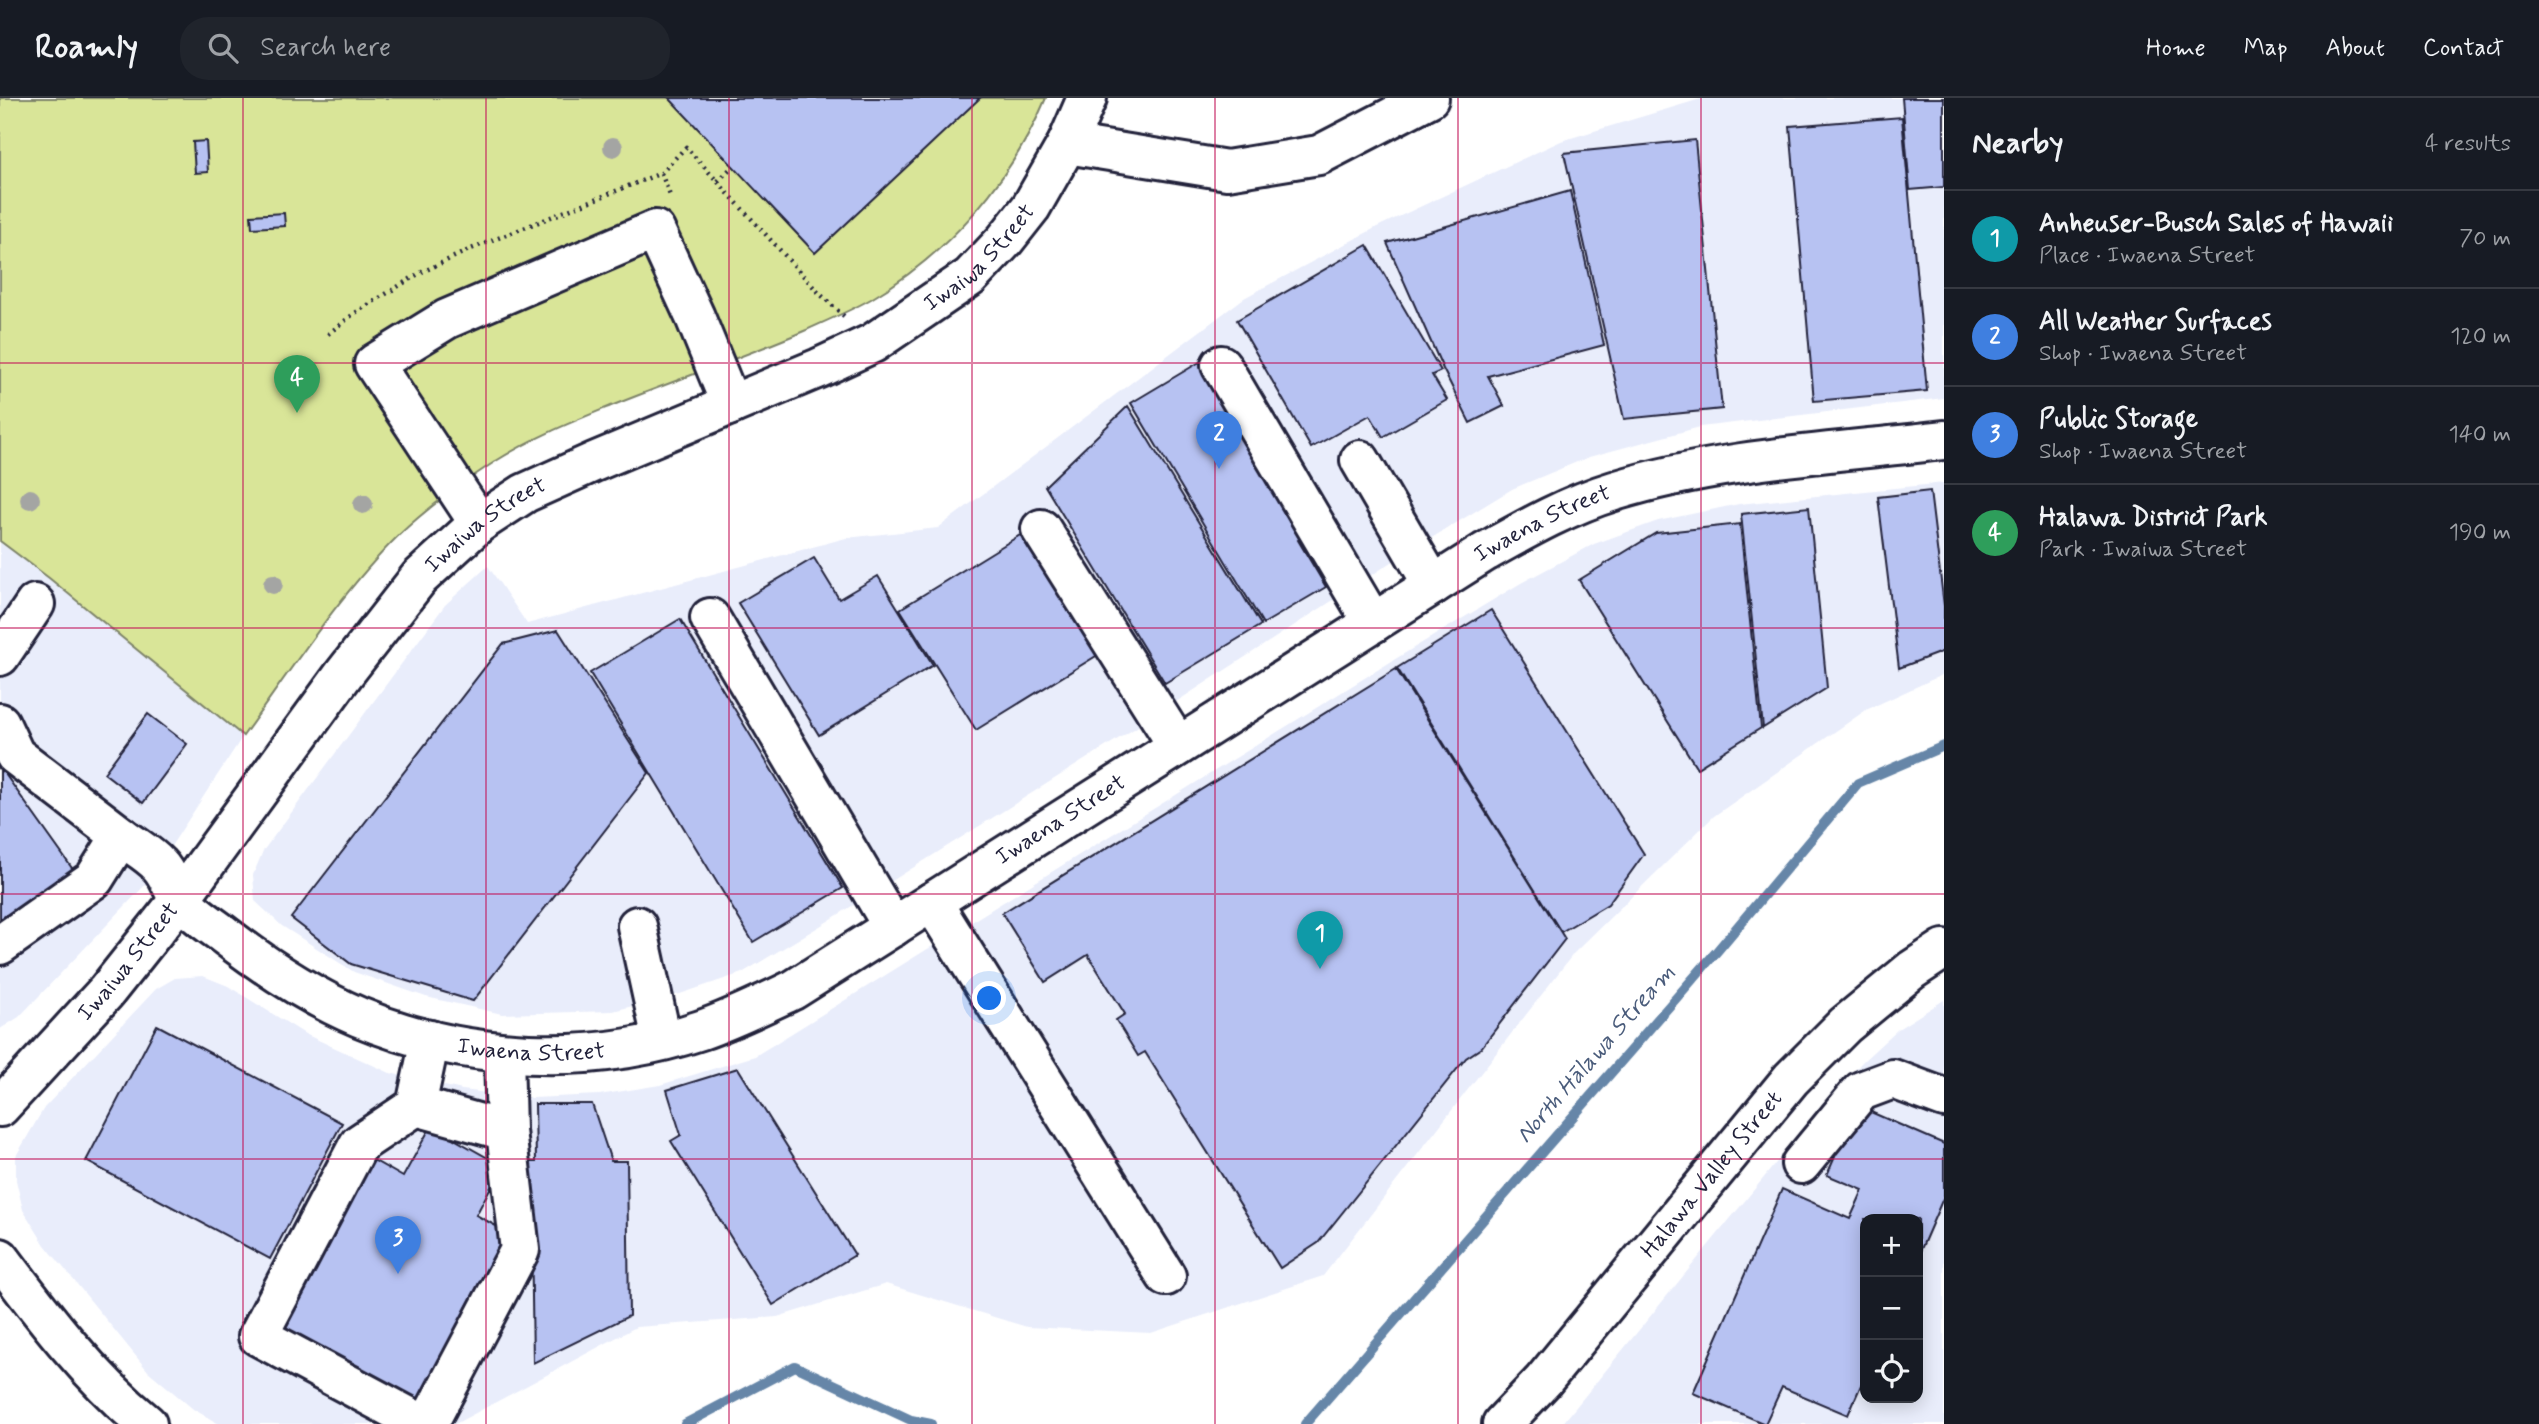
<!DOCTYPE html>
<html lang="en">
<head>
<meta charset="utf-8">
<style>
	:root { --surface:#171b24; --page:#20242c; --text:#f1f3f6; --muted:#9ea1a6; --line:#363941; --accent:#1a73e8 }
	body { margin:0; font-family:Mynerve,sans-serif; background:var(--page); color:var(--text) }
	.controls { position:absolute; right:21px; bottom:21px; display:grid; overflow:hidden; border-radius:14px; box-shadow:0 4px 18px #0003 }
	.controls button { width:63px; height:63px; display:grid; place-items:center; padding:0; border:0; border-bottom:2px solid var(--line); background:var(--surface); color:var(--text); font:35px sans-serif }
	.you { position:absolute; left:990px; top:901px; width:24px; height:24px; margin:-18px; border:5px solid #fff; border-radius:50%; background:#1a73e8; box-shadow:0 0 0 10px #1a73e833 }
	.badge { display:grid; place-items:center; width:46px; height:46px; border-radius:50%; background:var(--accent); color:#fff; font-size:23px; font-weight:700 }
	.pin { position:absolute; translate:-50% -58px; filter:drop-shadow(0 2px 4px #0008) }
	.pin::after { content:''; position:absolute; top:37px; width:24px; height:21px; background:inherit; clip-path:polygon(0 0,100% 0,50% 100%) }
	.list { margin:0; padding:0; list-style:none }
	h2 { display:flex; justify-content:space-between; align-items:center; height:91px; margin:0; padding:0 28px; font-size:30px }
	h2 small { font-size:23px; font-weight:400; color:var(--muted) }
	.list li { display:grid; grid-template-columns:46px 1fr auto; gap:21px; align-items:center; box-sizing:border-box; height:98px; padding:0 28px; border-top:2px solid var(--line) }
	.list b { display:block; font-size:26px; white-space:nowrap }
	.list p { margin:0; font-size:23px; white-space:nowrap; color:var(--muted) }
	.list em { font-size:23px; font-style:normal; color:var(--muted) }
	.icon { flex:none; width:38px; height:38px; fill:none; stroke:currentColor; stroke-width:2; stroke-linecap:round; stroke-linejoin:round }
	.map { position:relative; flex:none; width:1944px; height:1326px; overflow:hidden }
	header { display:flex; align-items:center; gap:42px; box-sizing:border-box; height:98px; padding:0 35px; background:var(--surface); border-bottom:2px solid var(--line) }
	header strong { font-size:33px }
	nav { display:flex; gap:38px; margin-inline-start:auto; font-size:24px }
	.search { width:490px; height:63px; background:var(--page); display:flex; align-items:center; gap:18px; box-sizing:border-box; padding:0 24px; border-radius:28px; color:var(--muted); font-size:26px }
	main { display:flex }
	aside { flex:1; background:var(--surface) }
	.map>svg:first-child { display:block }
</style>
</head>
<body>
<header>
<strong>Roamly</strong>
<div class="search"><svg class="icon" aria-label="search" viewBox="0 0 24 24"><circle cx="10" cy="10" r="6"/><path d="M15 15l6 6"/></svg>Search here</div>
<nav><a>Home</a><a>Map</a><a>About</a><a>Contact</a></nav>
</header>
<main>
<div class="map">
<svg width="1944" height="1326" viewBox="0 0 1944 1326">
	<rect width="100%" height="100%" fill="#fff"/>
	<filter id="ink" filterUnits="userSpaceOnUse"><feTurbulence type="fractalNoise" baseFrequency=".0143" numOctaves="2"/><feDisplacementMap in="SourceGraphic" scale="14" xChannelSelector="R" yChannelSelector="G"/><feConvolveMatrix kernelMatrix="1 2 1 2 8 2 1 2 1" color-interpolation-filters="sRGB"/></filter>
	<g filter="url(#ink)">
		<!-- built -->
		<g fill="#e9edfb" fill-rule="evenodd">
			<polygon points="1704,0 1944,0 1944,300 1700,329 1589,359 1512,391 1392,464 1145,624 825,825 742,875 680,896 613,913 502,916 426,899 354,874 282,828 255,803 253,777 263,753 445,507 488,468 527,526 846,440 938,430 1244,200 1379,128 1561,43"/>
			<polygon points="1944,385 1944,576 1866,612 1714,718 1574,855 1323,1178 1151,1235 1027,1229 886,1186 777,1219 636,1229 455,1326 219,1326 193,1311 148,1273 45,1147 23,1112 16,1082 16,1058 44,1010 156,891 175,880 203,878 228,888 305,936 390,975 462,992 532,1000 599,997 660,987 755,958 1392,563 1521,485 1594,446 1658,423 1739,406"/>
			<polygon points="0,443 49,480 243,638 147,785 19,919 0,931"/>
			<path d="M1944,902V1326H1562L1816,1016L1862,964L1898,931ZM1865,1121H1918V1300H1865Z"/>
		</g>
		<!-- green -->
		<path fill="#d9e598" stroke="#7e846a" stroke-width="2" d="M0,0H1046C1011,83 949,155 871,201C850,213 826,223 804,233C741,260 675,282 611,308C572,324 532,340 496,363C462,385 428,409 399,437C342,493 290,573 243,638L49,480L0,443Z"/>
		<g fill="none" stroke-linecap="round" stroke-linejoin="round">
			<!-- stream -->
			<g stroke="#6686a8" stroke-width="10">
				<polyline points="685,1326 795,1268 911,1322 931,1326"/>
				<polyline points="1305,1326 1718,852 1858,685 1944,648"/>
			</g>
		</g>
		<!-- building -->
		<g fill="#b7c2f2" stroke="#22223b" stroke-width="2">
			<polygon points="669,0 980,0 815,155"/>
			<polygon points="1902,0 1944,0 1944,89 1910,92"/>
			<polygon points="1902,19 1927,293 1814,303 1790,28"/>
			<polygon points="1695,42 1722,311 1624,321 1564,55"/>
			<polygon points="206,43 208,74 195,75 193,44"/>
			<polygon points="1570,93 1604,247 1488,278 1504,308 1470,325 1443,271 1387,145"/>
			<polygon points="284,115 285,128 252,130 251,117"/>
			<polygon points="1367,147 1441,273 1432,277 1447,302 1383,339 1370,317 1311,350 1237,222"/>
			<polygon points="1203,262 1306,437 1298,442 1326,489 1263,526 1131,305"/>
			<polygon points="1128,308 1261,527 1165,585 1045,388"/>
			<polygon points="1930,393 1944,508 1944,553 1899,570 1878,399"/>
			<polygon points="1809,409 1827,590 1763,630 1741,416"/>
			<polygon points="1740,426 1761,630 1697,670 1579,482 1656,435"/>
			<polygon points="1025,434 1101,555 976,632 900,511"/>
			<polygon points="814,460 839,501 878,478 933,567 819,637 738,505"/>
			<polygon points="1491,512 1644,756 1608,806 1561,834 1397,570"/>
			<polygon points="680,521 843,790 753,844 590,575"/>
			<polygon points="558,532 649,675 473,903 351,866 291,820 503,546"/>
			<polygon points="1396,571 1565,841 1481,950 1466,960 1318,1145 1280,1170 1145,954 1138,958 1116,922 1125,916 1088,857 1045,884 1002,815"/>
			<polygon points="148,616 187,646 143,705 104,675"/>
			<polygon points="0,669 79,780 0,836"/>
			<polygon points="157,927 342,1025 270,1161 86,1063"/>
			<polygon points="738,970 855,1157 773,1207 671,1043 681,1037 667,992"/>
			<polygon points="535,1006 592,1006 611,1063 627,1063 629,1218 533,1265 530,1064 536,1064"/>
			<polygon points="1857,1008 1944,1046 1944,1098 1918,1158 1918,1121 1865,1121 1865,1278 1848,1317 1782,1289 1765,1326 1693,1295 1782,1091 1850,1121 1863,1092 1827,1077"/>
			<polygon points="431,1028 502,1068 476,1117 507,1134 466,1210 473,1214 424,1306 282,1229 366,1058 403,1079"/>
		</g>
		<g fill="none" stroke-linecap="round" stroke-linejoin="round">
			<!-- minor casing -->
			<g stroke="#22223b" stroke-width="44">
				<g id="minor">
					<polyline points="1067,46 1227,72 1319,57 1429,0"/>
					<polyline points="1221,267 1373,525"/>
					<polyline points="1360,362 1433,487"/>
					<polyline points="479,425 374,266 447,221 655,132 695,219 731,307"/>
					<polyline points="1041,431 1178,648"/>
					<polyline points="710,520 893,829"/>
					<polyline points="0,558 35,506"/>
					<polyline points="0,625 15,657 121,738"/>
					<polyline points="932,804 1166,1178"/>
					<polyline points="637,828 662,942"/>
					<path id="s1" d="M0,847L94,781L121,738C134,748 149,756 159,767C168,776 171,789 178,799C188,812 214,829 227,839C266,869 314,900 359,919C464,963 592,969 701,932C733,921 763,906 793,892L1485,454C1526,431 1568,407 1614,393C1721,360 1834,355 1944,342"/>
					<polyline points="416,1008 506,1033"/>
					<path id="s2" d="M0,1009L106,894L180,801L344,576L419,480L479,425L525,395L594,364L819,270L873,245L970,179L1005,142L1031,109L1067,46L1087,0"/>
					<polyline points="1801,1066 1861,993 1893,981 1944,1000"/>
					<path d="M0,1160C45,1220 89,1278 147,1326"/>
					<polyline points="422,1326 258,1238 359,1046 416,1008 430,942"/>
					<polyline points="428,1326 520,1152 506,1033 504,955"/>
					<path id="s3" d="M1502,1326L1543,1283L1791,981L1845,927L1912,872L1944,851"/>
				</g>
			</g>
			<!-- path -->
			<g stroke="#22223b" stroke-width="4.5" stroke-dasharray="2 5" stroke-linecap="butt">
				<polyline points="661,75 671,100"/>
				<polyline points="718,83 733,68"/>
				<polyline points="328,236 355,215 420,175 471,151 661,75 686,49 819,195 847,221"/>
			</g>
			<!-- minor -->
			<use href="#minor" stroke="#fff" stroke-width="38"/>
		</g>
		<!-- trees -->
		<g fill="#a4a5a3">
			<circle cx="613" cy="49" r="10"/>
			<circle cx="30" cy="401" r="10"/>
			<circle cx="363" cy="406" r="10"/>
			<circle cx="273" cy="486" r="10"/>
		</g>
	</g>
	<!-- grid -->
	<path fill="none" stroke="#c2185b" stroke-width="2" stroke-opacity="0.55" d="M243,0V1326M486,0V1326M729,0V1326M972,0V1326M1215,0V1326M1458,0V1326M1701,0V1326M0,265H1944M0,530H1944M0,796H1944M0,1061H1944"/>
	<g text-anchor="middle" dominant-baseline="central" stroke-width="5" stroke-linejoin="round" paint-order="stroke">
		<!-- street labels -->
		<g font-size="23" fill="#22223b" stroke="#fff">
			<text stroke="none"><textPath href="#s2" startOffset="1328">Iwaiwa Street</textPath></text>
			<text stroke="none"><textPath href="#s1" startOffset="1802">Iwaena Street</textPath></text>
			<text stroke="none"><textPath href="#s2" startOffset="761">Iwaiwa Street</textPath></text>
			<text stroke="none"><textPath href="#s1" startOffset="1236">Iwaena Street</textPath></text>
			<text stroke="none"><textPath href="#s2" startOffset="194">Iwaiwa Street</textPath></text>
			<text stroke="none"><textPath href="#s1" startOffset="646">Iwaena Street</textPath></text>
			<text stroke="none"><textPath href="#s3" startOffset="326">Halawa Valley Street</textPath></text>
		</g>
		<!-- water labels -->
		<g font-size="24" font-style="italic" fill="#4a5c7b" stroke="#fff">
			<text transform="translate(1596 956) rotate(-49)">North Hālawa Stream</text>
		</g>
	</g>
</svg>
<div class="controls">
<button>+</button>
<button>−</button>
<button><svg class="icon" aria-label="locate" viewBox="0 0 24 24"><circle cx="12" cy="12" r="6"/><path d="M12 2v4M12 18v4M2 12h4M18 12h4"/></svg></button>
</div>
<div class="you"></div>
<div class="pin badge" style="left:1320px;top:871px;background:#0f9aa8">1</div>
<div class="pin badge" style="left:1219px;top:371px;background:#3f7fe0">2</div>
<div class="pin badge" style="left:398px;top:1176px;background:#3f7fe0">3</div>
<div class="pin badge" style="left:297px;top:315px;background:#2e9e5b">4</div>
</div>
<aside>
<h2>Nearby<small>4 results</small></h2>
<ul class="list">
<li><span class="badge" style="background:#0f9aa8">1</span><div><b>Anheuser-Busch Sales of Hawaii</b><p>Place · Iwaena Street</p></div><em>70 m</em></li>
<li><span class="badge" style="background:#3f7fe0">2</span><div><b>All Weather Surfaces</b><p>Shop · Iwaena Street</p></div><em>120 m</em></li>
<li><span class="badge" style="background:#3f7fe0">3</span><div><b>Public Storage</b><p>Shop · Iwaena Street</p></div><em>140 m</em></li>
<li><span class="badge" style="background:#2e9e5b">4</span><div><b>Halawa District Park</b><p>Park · Iwaiwa Street</p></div><em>190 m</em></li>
</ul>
</aside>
</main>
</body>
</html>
